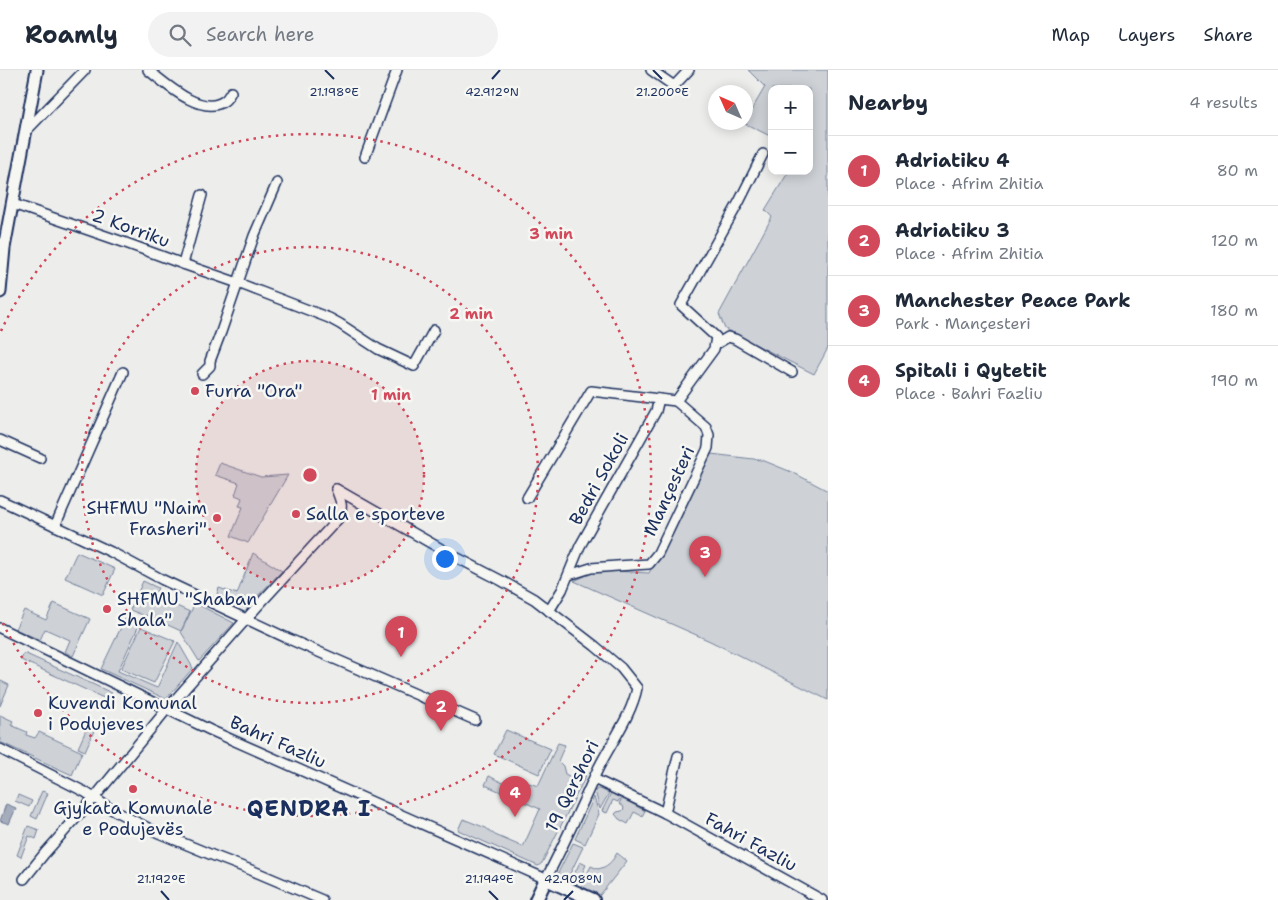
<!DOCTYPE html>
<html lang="en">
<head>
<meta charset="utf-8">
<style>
	:root { --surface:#fff; --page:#f2f2f3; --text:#1f2937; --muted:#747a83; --line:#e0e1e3; --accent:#d1495b }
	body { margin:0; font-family:"Shantell Sans",sans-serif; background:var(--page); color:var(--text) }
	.controls { position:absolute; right:15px; top:15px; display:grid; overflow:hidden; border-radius:10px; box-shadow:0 2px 12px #0003 }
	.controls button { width:45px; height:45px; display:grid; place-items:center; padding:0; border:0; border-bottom:1px solid var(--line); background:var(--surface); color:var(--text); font:25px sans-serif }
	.compass { position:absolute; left:708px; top:15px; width:45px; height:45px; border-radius:50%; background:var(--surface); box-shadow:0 2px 12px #0003; rotate:315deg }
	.you { position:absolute; left:444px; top:488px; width:18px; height:18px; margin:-12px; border:4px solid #fff; border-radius:50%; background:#1a73e8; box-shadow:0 0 0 8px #1a73e833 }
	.badge { display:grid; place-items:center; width:32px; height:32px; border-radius:50%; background:var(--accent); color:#fff; font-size:16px; font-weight:700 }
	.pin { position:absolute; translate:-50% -41px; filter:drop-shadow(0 1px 2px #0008) }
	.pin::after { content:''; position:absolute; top:26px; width:18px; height:15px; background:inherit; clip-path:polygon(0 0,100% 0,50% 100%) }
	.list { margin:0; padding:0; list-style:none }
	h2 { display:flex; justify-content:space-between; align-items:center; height:65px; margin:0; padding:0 20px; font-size:21px }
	h2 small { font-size:16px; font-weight:400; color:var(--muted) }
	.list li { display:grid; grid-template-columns:32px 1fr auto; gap:15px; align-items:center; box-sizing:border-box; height:70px; padding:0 20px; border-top:1px solid var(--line) }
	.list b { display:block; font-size:19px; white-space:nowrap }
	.list p { margin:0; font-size:16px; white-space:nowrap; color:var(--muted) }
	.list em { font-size:16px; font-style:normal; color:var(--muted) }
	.icon { flex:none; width:28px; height:28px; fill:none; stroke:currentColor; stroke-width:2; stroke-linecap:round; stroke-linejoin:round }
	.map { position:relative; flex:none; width:828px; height:830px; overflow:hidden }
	header { display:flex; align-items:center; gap:30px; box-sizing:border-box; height:70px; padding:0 25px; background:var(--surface); border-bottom:1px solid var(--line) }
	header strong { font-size:24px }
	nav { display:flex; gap:28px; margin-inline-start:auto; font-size:18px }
	.search { width:350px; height:45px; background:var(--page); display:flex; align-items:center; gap:12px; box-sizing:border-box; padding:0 18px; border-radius:28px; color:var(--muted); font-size:19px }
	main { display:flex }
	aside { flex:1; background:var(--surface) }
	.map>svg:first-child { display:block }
</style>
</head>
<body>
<header>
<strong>Roamly</strong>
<div class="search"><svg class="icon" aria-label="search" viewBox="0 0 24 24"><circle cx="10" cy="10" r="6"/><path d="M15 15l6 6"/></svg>Search here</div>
<nav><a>Map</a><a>Layers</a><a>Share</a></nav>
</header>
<main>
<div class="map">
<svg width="828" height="830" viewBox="0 0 828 830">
	<rect width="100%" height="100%" fill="#edeeec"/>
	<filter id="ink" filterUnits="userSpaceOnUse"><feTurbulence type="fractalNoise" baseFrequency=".02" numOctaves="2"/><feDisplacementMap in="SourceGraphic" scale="10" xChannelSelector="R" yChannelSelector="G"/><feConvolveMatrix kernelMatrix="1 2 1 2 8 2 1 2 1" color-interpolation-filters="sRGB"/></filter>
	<g filter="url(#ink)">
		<!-- green -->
		<g fill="#ced2d7" stroke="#74809a">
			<polygon points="748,0 828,0 828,278 814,304 725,259 719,244 772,147 765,140 789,101 809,101 809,19 772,19 772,67 744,53 765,17"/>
			<polygon points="711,384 762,390 794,403 828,421 828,630 710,571 574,511 598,500 649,503"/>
			<polygon points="220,393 261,407 288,405 248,473 231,466 243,437 239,436 242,428 235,425 239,413 215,405"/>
			<polygon points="77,482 115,499 103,525 65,508"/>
			<polygon points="253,483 282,501 246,538 217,524 219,518 237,524"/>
			<polygon points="143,511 158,518 154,526 190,542 181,561 146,545 145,546 130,540"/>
			<polygon points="54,533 90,549 73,586 65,582 70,570 45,559 40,570 15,559 24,540 46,550"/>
			<polygon points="195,533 234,553 199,591 181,562"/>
			<polygon points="125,549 139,555 118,601 157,618 178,572 193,598 166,629 101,599"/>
			<polygon points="141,557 175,571 154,613 121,599"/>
			<polygon points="24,583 112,623 108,630 21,590"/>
			<polygon points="1,611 9,615 0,636 0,612"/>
			<polygon points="0,645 13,651 11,655 27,662 26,665 35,668 39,662 82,682 72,705 0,672"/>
			<polygon points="90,651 97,654 85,681 78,678"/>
			<polygon points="506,660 551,679 539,704 494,684"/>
			<polygon points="558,673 565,675 558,691 563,696 565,704 573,708 577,698 582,701 586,706 542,793 538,796 458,760 463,749 486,758 495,765 523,777 540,739 485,715 489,706 525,724 529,713 538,716"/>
			<polygon points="597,719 600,719 609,723 600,739 595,721"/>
			<polygon points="42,721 48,723 37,749 31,746"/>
			<polygon points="611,723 620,728 618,732 613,730 607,743 602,741"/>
			<polygon points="18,725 32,731 29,737 15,731"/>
			<polygon points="594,727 599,744 585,774 575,769"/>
			<polygon points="622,728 645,741 642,746 634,742 628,754 619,749 615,744 617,742 622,741 624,739 623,736 619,734"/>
			<polygon points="28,756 39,760 36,769 29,766 21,787 17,785"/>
			<polygon points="573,773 583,777 567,810 557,805"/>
			<path d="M617,783L627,791L600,825L581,816L591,796L598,799C607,797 612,792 617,783Z"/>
			<polygon points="580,792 586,795 577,814 571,811"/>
		</g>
		<!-- water -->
		<polygon fill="#a5acbc" stroke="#6e7a96" points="6,734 16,738 9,754 0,751"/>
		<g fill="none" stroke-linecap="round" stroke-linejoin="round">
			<!-- minor casing -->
			<g stroke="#1b2f5e" stroke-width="12">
				<g id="minor">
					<path d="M148,0C165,13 201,47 224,31C227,29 229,25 231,22"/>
					<polyline points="651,0 674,16 689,0"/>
					<polyline points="26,61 85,0"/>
					<polyline points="365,87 397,0"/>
					<polyline points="13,134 123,172 183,194 238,213 329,248 340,254 378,279 414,296 434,260"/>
					<polyline points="183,194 202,125"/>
					<polyline points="715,275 728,267 735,269 792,302"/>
					<polyline points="202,304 210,296 210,291 221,262 254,166 277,113"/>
					<polyline points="676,331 714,279 716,267 681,235 739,132 763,84"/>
					<polyline points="0,370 40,388"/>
					<polyline points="527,428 591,321 676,331"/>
					<polyline points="0,430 111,482 163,510 289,569 475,650"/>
					<polyline points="55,456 123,302"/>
					<polyline points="569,505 591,498 617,496 649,494 658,483 708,378 709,365 706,357 676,331"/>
					<polyline points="549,541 562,520 580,476 656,341 659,329"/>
					<path d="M0,558L210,660L546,809C564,774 581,737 597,701C609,676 632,645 637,618L621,598L595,576L534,529L502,511L450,484L336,419"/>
					<polyline points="0,679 85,722 111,739 154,761 212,785 251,800 322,830"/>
					<polyline points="594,709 665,743 822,830"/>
					<polyline points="665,743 678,686"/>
					<path d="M24,809L45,783L94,728L167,639L256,538L338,449C344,436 341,432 336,419"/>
				</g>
			</g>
			<!-- tertiary casing -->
			<g stroke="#1b2f5e" stroke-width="15">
				<polyline id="tertiary" points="0,222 4,178 37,0"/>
			</g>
			<!-- secondary casing -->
			<g stroke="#1b2f5e" stroke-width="16">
				<polyline id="secondary" points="536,830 546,809 593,830"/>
			</g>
			<!-- minor -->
			<use href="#minor" stroke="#f6f6f2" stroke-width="9"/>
			<!-- tertiary -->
			<use href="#tertiary" stroke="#f6f6f2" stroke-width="11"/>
			<!-- secondary -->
			<use href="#secondary" stroke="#f6f6f2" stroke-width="12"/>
		</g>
	</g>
	<!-- ticks -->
	<path fill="none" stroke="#1b2f5e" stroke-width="2" d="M325,0L334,9M653,0L662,9M492,9L500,0M161,821L169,830M489,821L498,830M564,830L573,821"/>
	<!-- distance rings -->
	<circle cx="310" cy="405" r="114" fill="#d1495b" fill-opacity=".12"/>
	<g fill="none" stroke="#d1495b" stroke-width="2.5" stroke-dasharray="2.5 5">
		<circle cx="310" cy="405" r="114"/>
		<circle cx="310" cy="405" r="228"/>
		<path d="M1 261A341 341 0 1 1 1 549"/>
	</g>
	<!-- markers -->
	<g fill="#d1495b" stroke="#f6f6f2" stroke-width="2">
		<circle cx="195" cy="321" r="5"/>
		<circle cx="296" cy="444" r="5"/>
		<circle cx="217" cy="448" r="5"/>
		<circle cx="107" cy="539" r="5"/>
		<circle cx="38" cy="643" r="5"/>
		<circle cx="133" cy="719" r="5"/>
	</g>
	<g text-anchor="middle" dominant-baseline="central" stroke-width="5" stroke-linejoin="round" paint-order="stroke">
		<!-- street labels -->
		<g font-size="18" fill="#1b2f5e" stroke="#f6f6f2">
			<text transform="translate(131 158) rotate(20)">2 Korriku</text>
			<text transform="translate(599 409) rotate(-61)">Bedri Sokoli</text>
			<text transform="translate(669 421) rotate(-65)">Mançesteri</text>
			<text transform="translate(278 672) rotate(24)">Bahri Fazliu</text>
			<text transform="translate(572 716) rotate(-64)">19 Qershori</text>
			<text transform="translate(751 772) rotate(29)">Fahri Fazliu</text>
		</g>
		<!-- poi labels -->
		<g font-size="18" fill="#1b2f5e" stroke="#f6f6f2" text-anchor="start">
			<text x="205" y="321">Furra "Ora"</text>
			<text x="207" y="438" text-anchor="end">SHFMU "Naim<tspan x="207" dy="21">Frasheri"</tspan></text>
			<text x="306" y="444">Salla e sporteve</text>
			<text x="117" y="529">SHFMU "Shaban<tspan x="117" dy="21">Shala"</tspan></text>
			<text x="48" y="633">Kuvendi Komunal<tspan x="48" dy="21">i Podujeves</tspan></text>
			<text x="133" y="738" text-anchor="middle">Gjykata Komunale<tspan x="133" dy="21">e Podujevës</tspan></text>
		</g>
		<!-- district labels -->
		<g font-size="22" font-weight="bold" letter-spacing="1" fill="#1b2f5e" stroke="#f6f6f2">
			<text x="309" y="738">QENDRA I</text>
		</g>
	</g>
	<g font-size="12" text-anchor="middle" fill="#1b2f5e" stroke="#f6f6f2" stroke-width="5" stroke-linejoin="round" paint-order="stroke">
		<text x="662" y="26">21.200°E</text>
		<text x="334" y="26">21.198°E</text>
		<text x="492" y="26">42.912°N</text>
		<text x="573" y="813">42.908°N</text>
		<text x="161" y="813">21.192°E</text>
		<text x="489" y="813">21.194°E</text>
	</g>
	<circle cx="310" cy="405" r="8" fill="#d1495b" stroke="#f6f6f2" stroke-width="2.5"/>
	<g font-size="15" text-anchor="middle" font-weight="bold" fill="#d1495b" stroke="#f6f6f2" stroke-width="5" stroke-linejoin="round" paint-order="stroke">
		<text x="551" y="169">3 min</text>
		<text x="471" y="249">2 min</text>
		<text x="391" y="330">1 min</text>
	</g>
</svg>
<div class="controls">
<button>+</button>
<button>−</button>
</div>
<svg class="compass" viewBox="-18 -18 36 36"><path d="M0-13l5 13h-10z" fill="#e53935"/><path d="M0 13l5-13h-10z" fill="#747a83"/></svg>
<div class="you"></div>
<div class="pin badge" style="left:401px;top:587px">1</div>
<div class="pin badge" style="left:441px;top:661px">2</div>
<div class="pin badge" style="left:705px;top:507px">3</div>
<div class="pin badge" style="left:515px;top:747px">4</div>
</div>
<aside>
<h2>Nearby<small>4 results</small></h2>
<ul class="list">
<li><span class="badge">1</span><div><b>Adriatiku 4</b><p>Place · Afrim Zhitia</p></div><em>80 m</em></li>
<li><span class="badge">2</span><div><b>Adriatiku 3</b><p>Place · Afrim Zhitia</p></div><em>120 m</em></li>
<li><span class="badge">3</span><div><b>Manchester Peace Park</b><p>Park · Mançesteri</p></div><em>180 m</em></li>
<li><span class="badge">4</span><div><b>Spitali i Qytetit</b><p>Place · Bahri Fazliu</p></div><em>190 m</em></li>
</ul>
</aside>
</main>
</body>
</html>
